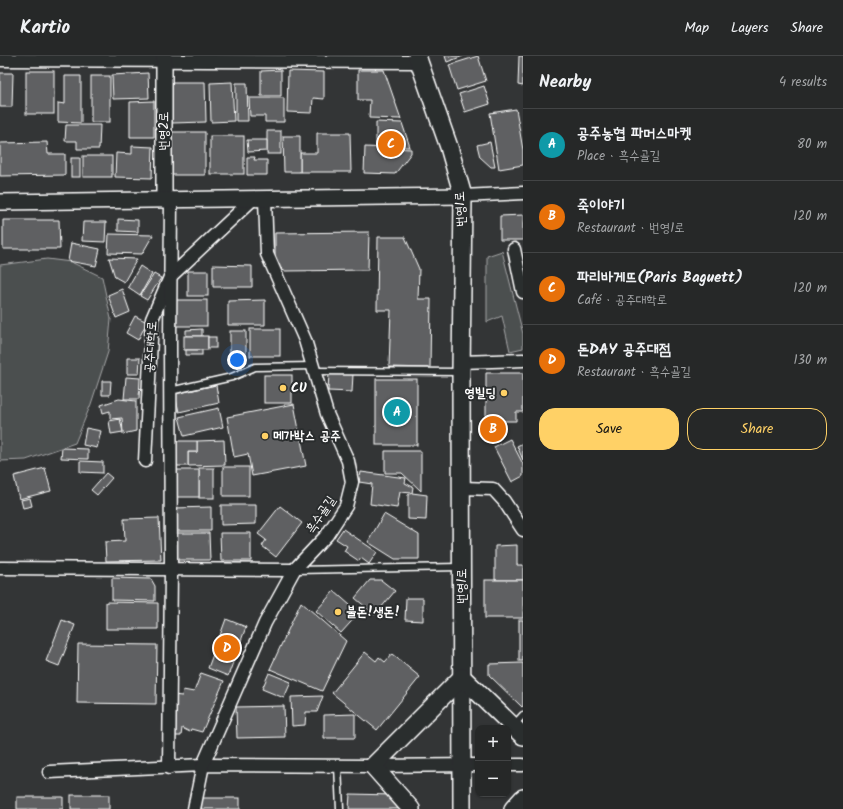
<!DOCTYPE html>
<html lang="en">
<head>
<meta charset="utf-8">
<style>
	:root { --surface:#262828; --page:#323434; --text:#f1f3f6; --muted:#a4a6a8; --line:#424445; --accent:#ffd166 }
	body { margin:0; font-family:Kalam,"Poor Story",sans-serif; background:var(--page); color:var(--text) }
	.controls { position:absolute; right:12px; bottom:12px; display:grid; overflow:hidden; border-radius:8px; box-shadow:0 1px 3px #0004 }
	.controls button { width:36px; height:36px; display:grid; place-items:center; padding:0; border:0; border-bottom:1px solid var(--line); background:var(--surface); color:var(--text); font:20px sans-serif }
	.you { position:absolute; left:237px; top:304px; width:14px; height:14px; margin:-10px; border:3px solid #fff; border-radius:50%; background:#1a73e8; box-shadow:0 0 0 6px #1a73e833 }
	.badge { display:grid; place-items:center; width:26px; height:26px; border-radius:50%; background:var(--accent); color:#fff; font-size:13px; font-weight:700 }
	.pin { position:absolute; translate:-50% -50%; border:2px solid #fff; box-shadow:0 1px 4px #0006 }
	.list { margin:0; padding:0; list-style:none }
	h2 { display:flex; justify-content:space-between; align-items:center; height:52px; margin:0; padding:0 16px; font-size:17px }
	h2 small { font-size:13px; font-weight:400; color:var(--muted) }
	.list li { display:grid; grid-template-columns:26px 1fr auto; gap:12px; align-items:center; box-sizing:border-box; height:72px; padding:0 16px; border-top:1px solid var(--line) }
	.list b { display:block; font-size:15px; white-space:nowrap }
	.list p { margin:0; font-size:13px; white-space:nowrap; color:var(--muted) }
	.list em { font-size:13px; font-style:normal; color:var(--muted) }
	.actions { display:flex; gap:8px; padding:12px 16px }
	.actions a { flex:1; padding:9px 0; border:1px solid var(--accent); border-radius:16px; text-align:center; font-size:14px; color:var(--accent) }
	.actions .main { background:var(--accent); color:#111 }
	.map { position:relative; flex:none; width:523px; height:753px; overflow:hidden }
	header { display:flex; align-items:center; gap:24px; box-sizing:border-box; height:56px; padding:0 20px; background:var(--surface); border-bottom:1px solid var(--line) }
	header strong { font-size:19px }
	nav { display:flex; gap:22px; margin-inline-start:auto; font-size:14px }
	main { display:flex }
	aside { flex:1; background:var(--surface) }
	.map>svg:first-child { display:block }
</style>
</head>
<body>
<header>
<strong>Kartio</strong>
<nav><a>Map</a><a>Layers</a><a>Share</a></nav>
</header>
<main>
<div class="map">
<svg width="523" height="753" viewBox="0 0 523 753">
	<rect width="100%" height="100%" fill="#333536"/>
	<filter id="ink" filterUnits="userSpaceOnUse"><feTurbulence type="fractalNoise" baseFrequency=".025" numOctaves="2"/><feDisplacementMap in="SourceGraphic" scale="8" xChannelSelector="R" yChannelSelector="G"/><feConvolveMatrix kernelMatrix="1 2 1 2 8 2 1 2 1" color-interpolation-filters="sRGB"/></filter>
	<g filter="url(#ink)">
		<!-- green -->
		<g fill="#4c4f50" stroke="#a6a7a8">
			<polygon points="502,195 523,278 523,292 510,295 502,260 487,266 487,200"/>
			<polygon points="47,203 71,206 102,221 111,263 108,296 91,348 75,387 26,404 0,405 0,209"/>
		</g>
		<!-- building -->
		<g fill="#5f6162" stroke="#fff">
			<polygon points="445,0 463,0 447,6"/>
			<polygon points="478,0 486,25 457,34 449,9"/>
			<polygon points="519,0 523,0 523,30 518,29"/>
			<polygon points="281,14 281,40 261,40 261,15"/>
			<polygon points="358,14 384,14 401,63 369,62 370,44 358,44"/>
			<rect x="26" y="15" width="28" height="43"/>
			<polygon points="288,15 324,16 324,43 313,42 312,57 287,56"/>
			<polygon points="0,17 13,17 12,51 0,51"/>
			<polygon points="148,17 149,42 113,43 112,19"/>
			<polygon points="65,20 81,20 81,67 58,66 58,47 65,48"/>
			<rect x="91" y="20" width="19" height="46"/>
			<polygon points="171,26 205,26 206,66 172,67"/>
			<polygon points="232,26 234,65 211,66 210,27"/>
			<polygon points="236,27 247,27 248,65 236,65"/>
			<polygon points="484,30 490,48 465,56 459,38"/>
			<polygon points="249,42 284,42 284,66 265,66 265,60 250,60"/>
			<polygon points="154,45 154,81 130,81 130,46"/>
			<polygon points="516,53 523,94 523,109 499,113 490,57"/>
			<polygon points="376,66 402,67 410,91 376,90"/>
			<polygon points="66,69 100,69 99,93 77,93 77,85 65,85"/>
			<rect x="267" y="75" width="14" height="23"/>
			<rect x="171" y="76" width="34" height="43"/>
			<polygon points="317,77 350,77 351,116 300,116 300,97 317,97"/>
			<rect x="210" y="80" width="34" height="38"/>
			<polygon points="283,80 300,80 300,116 284,116"/>
			<polygon points="247,84 267,84 267,95 248,96"/>
			<polygon points="47,86 48,98 65,98 65,119 0,120 0,87"/>
			<polygon points="490,86 495,111 491,111 480,101 477,89"/>
			<polygon points="132,90 153,91 152,122 115,121 116,97 132,98"/>
			<polygon points="365,91 411,93 411,97 395,118 364,117"/>
			<rect x="83" y="100" width="29" height="21"/>
			<polygon points="247,101 255,101 254,104 267,104 267,119 247,119"/>
			<rect x="71" y="102" width="9" height="19"/>
			<polygon points="523,159 523,184 500,184 500,160"/>
			<polygon points="118,163 138,164 138,176 118,175"/>
			<polygon points="3,164 59,164 60,193 3,193"/>
			<polygon points="83,166 106,166 105,186 82,185"/>
			<polygon points="369,176 368,214 284,215 275,206 275,177"/>
			<polygon points="109,178 153,179 142,198 108,197"/>
			<polygon points="378,181 405,181 419,213 418,243 431,243 430,312 389,311 391,254 377,254"/>
			<polygon points="71,187 100,193 96,210 68,205"/>
			<polygon points="109,202 137,203 124,226 115,221"/>
			<polygon points="213,209 252,210 252,231 213,231"/>
			<polygon points="140,210 152,218 140,239 128,231"/>
			<rect x="188" y="215" width="20" height="25"/>
			<polygon points="154,218 161,222 147,244 140,240"/>
			<polygon points="122,233 130,256 116,262 108,239"/>
			<rect x="175" y="244" width="32" height="26"/>
			<polygon points="265,244 265,269 228,269 228,245"/>
			<polygon points="135,260 147,266 138,284 126,277"/>
			<polygon points="202,273 202,280 186,280 186,274"/>
			<rect x="250" y="273" width="30" height="27"/>
			<rect x="230" y="275" width="16" height="24"/>
			<rect x="184" y="280" width="24" height="14"/>
			<rect x="208" y="281" width="8" height="11"/>
			<rect x="186" y="294" width="16" height="5"/>
			<polygon points="127,302 140,302 139,318 127,318"/>
			<polygon points="329,317 353,318 352,336 328,335"/>
			<polygon points="486,317 523,317 523,356 516,356 516,365 486,365"/>
			<rect x="264" y="319" width="28" height="28"/>
			<polygon points="126,321 140,322 139,343 124,343"/>
			<rect x="376" y="323" width="41" height="66"/>
			<polygon points="102,325 111,325 110,339 102,339"/>
			<polygon points="216,329 219,347 179,356 175,338"/>
			<polygon points="119,343 136,345 136,375 123,378 122,362 110,363 110,355 103,357 101,349"/>
			<polygon points="294,348 306,410 252,420 248,398 234,401 227,361"/>
			<polygon points="219,352 223,371 184,380 179,361"/>
			<polygon points="120,363 123,376 111,378 109,365"/>
			<polygon points="86,372 101,375 97,392 83,389"/>
			<polygon points="510,383 523,408 523,420 512,426 494,391"/>
			<polygon points="224,384 225,409 188,410 188,396 197,396 197,385"/>
			<polygon points="175,385 197,385 197,396 188,396 188,410 175,410"/>
			<polygon points="523,387 523,404 517,390"/>
			<polygon points="62,392 88,393 88,403 61,402"/>
			<polygon points="385,395 421,395 421,435 402,417 385,417"/>
			<polygon points="80,405 103,406 103,417 80,416"/>
			<rect x="223" y="411" width="26" height="29"/>
			<polygon points="45,412 51,435 19,443 14,420"/>
			<rect x="199" y="412" width="15" height="30"/>
			<polygon points="174,414 199,414 199,441 175,441"/>
			<polygon points="361,416 406,422 405,427 413,431 412,437 400,436 397,452 370,448 372,428 359,426"/>
			<polygon points="106,417 112,422 97,439 91,434"/>
			<polygon points="412,437 427,439 426,464 408,463 408,439"/>
			<polygon points="30,442 32,450 23,452 21,444"/>
			<polygon points="221,449 256,449 256,468 221,469"/>
			<polygon points="280,450 302,467 276,501 262,490 266,484 258,478"/>
			<polygon points="211,451 211,475 174,475 174,452"/>
			<polygon points="384,458 419,479 419,503 395,503 368,486"/>
			<polygon points="159,462 161,504 106,505 105,486 125,485 124,463"/>
			<polygon points="343,473 377,496 369,508 361,502 359,505 344,495 347,490 336,483"/>
			<polygon points="174,477 209,477 210,504 176,504"/>
			<polygon points="220,477 251,477 251,505 221,505"/>
			<polygon points="517,489 517,509 523,509 523,524 495,524 495,490"/>
			<polygon points="112,522 151,523 155,530 155,545 112,544"/>
			<polygon points="370,524 381,524 395,535 375,559 355,542"/>
			<rect x="485" y="524" width="38" height="38"/>
			<polygon points="334,535 359,557 341,577 316,555"/>
			<polygon points="406,542 423,542 423,565 405,564"/>
			<polygon points="106,546 158,547 158,573 106,573"/>
			<polygon points="301,546 346,585 322,635 270,613"/>
			<polygon points="226,563 246,571 228,620 208,612"/>
			<polygon points="62,564 75,569 59,610 46,605"/>
			<rect x="519" y="564" width="4" height="41"/>
			<polygon points="78,588 157,589 156,648 77,647"/>
			<polygon points="365,596 376,605 379,601 385,606 392,598 420,621 377,674 332,637"/>
			<polygon points="523,607 523,650 522,651 489,619 489,608"/>
			<polygon points="201,617 224,625 202,676 191,673 190,676 182,672 181,680 173,680 173,639 182,640 183,634 194,636"/>
			<polygon points="269,617 291,626 284,642 262,633"/>
			<polygon points="323,640 317,656 306,656 305,669 292,670 291,641"/>
			<polygon points="284,650 285,681 237,682 236,651"/>
			<polygon points="355,658 355,682 324,682 324,659"/>
			<polygon points="350,738 392,739 404,753 349,753"/>
			<rect x="71" y="739" width="38" height="14"/>
			<rect x="17" y="741" width="46" height="12"/>
			<rect x="201" y="742" width="39" height="11"/>
		</g>
		<g fill="none" stroke-linecap="round" stroke-linejoin="round">
			<!-- service casing -->
			<g stroke="#fff" stroke-width="9">
				<g id="service">
					<polyline points="314,315 460,316"/>
					<polyline points="170,335 232,321 255,311 313,310"/>
					<polyline points="295,514 460,511"/>
					<polyline points="513,670 523,659"/>
					<polyline points="338,710 340,753"/>
				</g>
			</g>
			<!-- minor casing -->
			<g stroke="#fff" stroke-width="15">
				<g id="minor">
					<polyline points="0,4 419,6"/>
					<polyline points="463,140 523,137"/>
					<polyline points="514,193 523,236"/>
					<polyline points="461,306 523,304"/>
					<polyline points="145,405 152,263 170,221 253,143"/>
					<polyline points="462,432 493,433 504,445 523,474"/>
					<polyline points="0,512 294,514"/>
					<polyline points="508,709 523,709"/>
					<polyline points="169,712 171,514 170,287 171,144"/>
					<polyline points="49,716 203,709 373,710 478,709"/>
					<polyline points="194,753 203,709 265,567 294,514 327,479 346,450 352,426 348,405 327,358 305,284 267,198 265,143"/>
				</g>
			</g>
			<!-- tertiary casing -->
			<g stroke="#fff" stroke-width="18">
				<g id="tertiary">
					<polyline points="164,0 164,144"/>
					<polyline points="0,146 463,140"/>
				</g>
			</g>
			<!-- secondary casing -->
			<g stroke="#fff" stroke-width="20">
				<g id="secondary">
					<polyline points="417,0 449,91 463,140 461,317 462,753"/>
					<polyline points="411,753 373,710 462,621 523,680"/>
					<polyline points="513,753 523,742"/>
				</g>
			</g>
			<!-- service -->
			<use href="#service" stroke="#2a2d2e" stroke-width="6"/>
			<!-- minor -->
			<use href="#minor" stroke="#2a2d2e" stroke-width="12"/>
			<!-- tertiary -->
			<use href="#tertiary" stroke="#2a2d2e" stroke-width="15"/>
			<!-- secondary -->
			<use href="#secondary" stroke="#2a2d2e" stroke-width="17"/>
		</g>
	</g>
	<!-- markers -->
	<g fill="#ffd166" stroke="#2a2d2e" stroke-width="1.5">
		<circle cx="283" cy="332" r="4"/>
		<circle cx="504" cy="337" r="4"/>
		<circle cx="265" cy="380" r="4"/>
		<circle cx="338" cy="556" r="4"/>
	</g>
	<g text-anchor="middle" dominant-baseline="central" stroke-width="4" stroke-linejoin="round" paint-order="stroke">
		<!-- street labels -->
		<g font-size="13" fill="#fff" stroke="#2a2d2e">
			<text transform="translate(164 75) rotate(-90)">번영2로</text>
			<text transform="translate(461 153) rotate(-93)">번영1로</text>
			<text transform="translate(151 291) rotate(-86)">공주대학로</text>
			<text transform="translate(321 459) rotate(-56)">흑수골길</text>
			<text transform="translate(462 530) rotate(-90)">번영1로</text>
		</g>
		<!-- poi labels -->
		<g font-size="13" font-weight="bold" fill="#fff" stroke="#2a2d2e" text-anchor="start">
			<text x="291" y="332">CU</text>
			<text x="496" y="337" text-anchor="end">영빌딩</text>
			<text x="273" y="380">메가박스 공주</text>
			<text x="346" y="556">불돈!생돈!</text>
		</g>
	</g>
</svg>
<div class="controls">
<button>+</button>
<button>−</button>
</div>
<div class="you"></div>
<div class="pin badge" style="left:397px;top:356px;background:#0f9aa8">A</div>
<div class="pin badge" style="left:493px;top:373px;background:#e8710a">B</div>
<div class="pin badge" style="left:391px;top:88px;background:#e8710a">C</div>
<div class="pin badge" style="left:227px;top:592px;background:#e8710a">D</div>
</div>
<aside>
<h2>Nearby<small>4 results</small></h2>
<ul class="list">
<li><span class="badge" style="background:#0f9aa8">A</span><div><b>공주농협 파머스마켓</b><p>Place · 흑수골길</p></div><em>80 m</em></li>
<li><span class="badge" style="background:#e8710a">B</span><div><b>죽이야기</b><p>Restaurant · 번영1로</p></div><em>120 m</em></li>
<li><span class="badge" style="background:#e8710a">C</span><div><b>파리바게뜨(Paris Baguett)</b><p>Café · 공주대학로</p></div><em>120 m</em></li>
<li><span class="badge" style="background:#e8710a">D</span><div><b>돈DAY 공주대점</b><p>Restaurant · 흑수골길</p></div><em>130 m</em></li>
</ul>
<div class="actions"><a class="main">Save</a><a>Share</a></div>
</aside>
</main>
</body>
</html>
